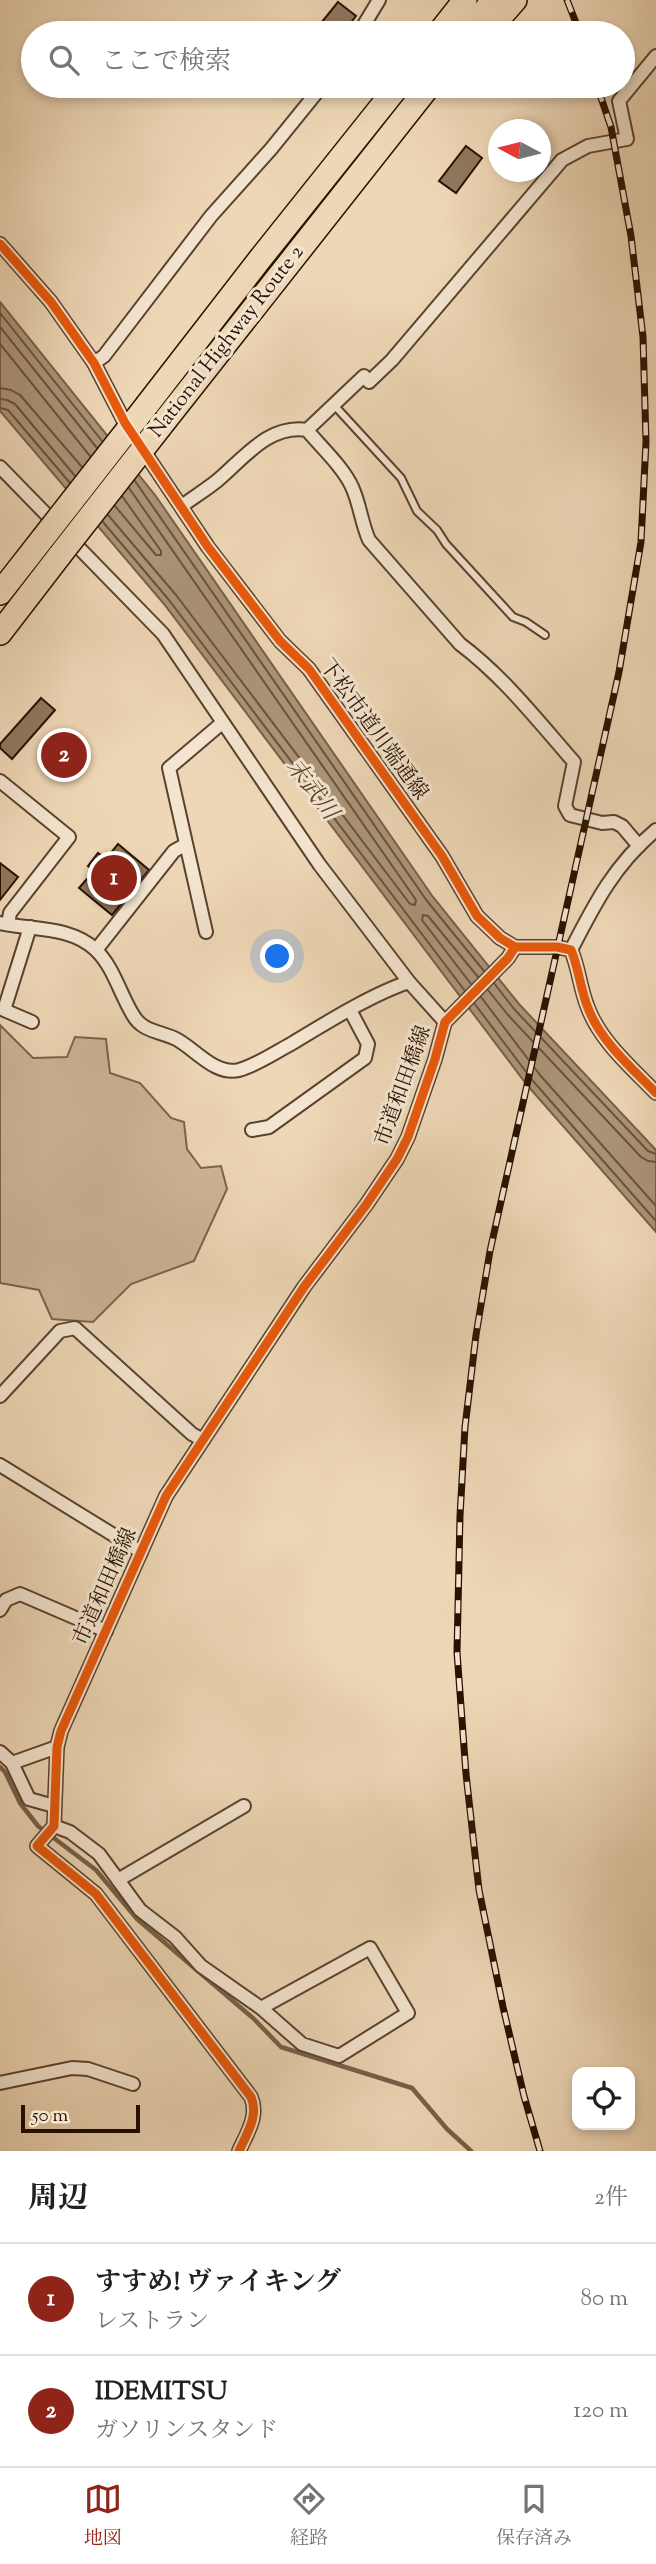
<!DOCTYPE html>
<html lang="ja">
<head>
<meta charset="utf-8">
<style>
	:root { --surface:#fff; --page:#f6f6f6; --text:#202124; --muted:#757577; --line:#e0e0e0; --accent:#8f2418 }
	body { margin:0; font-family:"Sorts Mill Goudy","Noto Serif JP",serif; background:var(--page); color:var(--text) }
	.controls { position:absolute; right:21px; bottom:21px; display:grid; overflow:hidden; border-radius:14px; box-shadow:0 4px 10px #0003 }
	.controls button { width:63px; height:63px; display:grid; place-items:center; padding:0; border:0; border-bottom:2px solid var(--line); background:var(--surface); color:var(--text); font:35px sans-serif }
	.compass { position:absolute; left:488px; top:119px; width:63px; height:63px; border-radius:50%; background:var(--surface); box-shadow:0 4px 10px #0003; rotate:277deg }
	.scale { position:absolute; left:21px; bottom:18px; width:119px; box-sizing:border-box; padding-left:7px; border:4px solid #291100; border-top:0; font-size:19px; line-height:24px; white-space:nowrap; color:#291100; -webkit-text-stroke:5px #f4e5d0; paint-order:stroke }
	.you { position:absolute; left:278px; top:957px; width:24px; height:24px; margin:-18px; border:5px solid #fff; border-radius:50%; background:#1a73e8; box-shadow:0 0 0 10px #1a73e833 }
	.badge { display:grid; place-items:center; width:46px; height:46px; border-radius:50%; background:var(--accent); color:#fff; font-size:23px; font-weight:700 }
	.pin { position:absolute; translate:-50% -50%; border:4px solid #fff; box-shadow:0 2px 7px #0006 }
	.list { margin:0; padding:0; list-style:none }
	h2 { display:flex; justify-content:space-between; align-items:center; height:91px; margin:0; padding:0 28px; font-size:30px }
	h2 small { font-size:23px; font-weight:400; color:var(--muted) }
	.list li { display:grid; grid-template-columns:46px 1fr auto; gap:21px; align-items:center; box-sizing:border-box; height:112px; padding:0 28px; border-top:2px solid var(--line) }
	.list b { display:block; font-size:26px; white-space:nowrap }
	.list p { margin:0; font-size:23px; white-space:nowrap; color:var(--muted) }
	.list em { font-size:23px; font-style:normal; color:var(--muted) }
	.icon { flex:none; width:38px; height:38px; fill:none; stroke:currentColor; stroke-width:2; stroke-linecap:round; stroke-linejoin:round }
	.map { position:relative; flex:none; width:656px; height:2151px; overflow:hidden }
	.search { position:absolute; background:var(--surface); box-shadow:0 4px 10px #0003; left:21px; right:21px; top:21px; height:77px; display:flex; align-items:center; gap:18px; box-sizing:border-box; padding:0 24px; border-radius:38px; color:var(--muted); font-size:26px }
	.sheet { height:315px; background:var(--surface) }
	nav { display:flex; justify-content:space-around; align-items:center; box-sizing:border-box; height:98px; border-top:2px solid var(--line); background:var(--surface); font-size:19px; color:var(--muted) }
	nav a { display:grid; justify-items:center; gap:4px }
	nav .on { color:var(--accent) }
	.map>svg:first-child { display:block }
</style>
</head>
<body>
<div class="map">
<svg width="656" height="2151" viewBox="0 0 656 2151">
	<rect width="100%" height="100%" fill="#eed7b6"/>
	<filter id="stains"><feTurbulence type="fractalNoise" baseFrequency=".00286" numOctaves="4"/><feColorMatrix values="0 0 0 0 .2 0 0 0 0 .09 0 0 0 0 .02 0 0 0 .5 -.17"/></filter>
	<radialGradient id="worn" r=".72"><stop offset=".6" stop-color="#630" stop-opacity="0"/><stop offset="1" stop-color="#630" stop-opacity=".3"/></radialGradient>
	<!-- green -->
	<polygon fill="#cdb597" stroke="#7b634c" stroke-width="2" points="0,1025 33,1058 67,1057 75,1037 106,1039 110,1073 140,1083 171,1118 184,1122 187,1149 201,1168 221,1166 227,1189 194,1261 131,1284 93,1322 52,1319 39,1290 0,1283"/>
	<!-- water -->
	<polygon fill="#ab9478" stroke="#776048" stroke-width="2" points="0,302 155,495 433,897 519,1004 656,1150 656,1232 527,1085 164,604 0,411"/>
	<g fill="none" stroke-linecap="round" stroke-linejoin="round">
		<!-- shore -->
		<g stroke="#6a523c" stroke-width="2">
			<polyline points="0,313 102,441"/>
			<polyline points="0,327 97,448"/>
			<polyline points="0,344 90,456"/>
			<polyline points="0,388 11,390 20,395 82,467"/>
			<polyline points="0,399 7,400 15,404 75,476"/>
			<polyline points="0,408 8,410 70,483"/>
			<polyline points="135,481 427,901 484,971"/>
			<polyline points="115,506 156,555 161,555 161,551 122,496"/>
			<polyline points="108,515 176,595 410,904 415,905 416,900 129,488"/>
			<polyline points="103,522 169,600 465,991"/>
			<polyline points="494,983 514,1009 648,1151 656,1154"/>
			<polyline points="471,984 422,920 423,915 428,916 478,977"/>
			<polyline points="488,990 508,1015 641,1157 648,1161 656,1162"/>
			<polyline points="481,997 540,1075 656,1206"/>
			<polyline points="474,1003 533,1081 656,1221"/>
		</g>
		<!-- stream -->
		<polyline stroke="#776048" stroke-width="4.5" points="0,1767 5,1772 20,1803 38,1826 96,1870 137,1919 254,2019 281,2047 412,2088 447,2129 471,2151"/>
	</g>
	<!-- building -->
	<g fill="#8f785f" stroke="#291100" stroke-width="2">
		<polygon points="338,2 356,16 343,33 313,33"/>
		<polygon points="466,146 482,158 456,193 439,181"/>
		<polygon points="41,698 55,710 12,759 0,748 0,744"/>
		<polygon points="118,844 149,870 112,915 79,888 94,871 88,866 98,853 106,859"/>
		<polygon points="0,863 18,877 0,900"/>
	</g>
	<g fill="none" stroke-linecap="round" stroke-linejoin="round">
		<!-- lane casing -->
		<g stroke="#5a422e" stroke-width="10">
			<polyline id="lane" points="334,405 401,478 417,511 437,530 446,544 513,617 526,622 545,635"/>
		</g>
		<!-- street casing -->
		<g stroke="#5a422e" stroke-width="16">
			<g id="street">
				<polyline points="359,33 379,0"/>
				<path d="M0,244L51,302L94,363L125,423L208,547L280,641L309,669L442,856L477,916L500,938L515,947H557L571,950C579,968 580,989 588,1008C601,1042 631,1067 656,1093"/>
				<polyline points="94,363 104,356 211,216 271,149 322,86"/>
				<polyline points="307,430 364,376 369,382 392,360 562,160 588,146 627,139 619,101 656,56"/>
				<polyline points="0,467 163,634 319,864 409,982 445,1022"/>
				<path d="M182,506C194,497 207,489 218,480C244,458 269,424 307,430C320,446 344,468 352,487C360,504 361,522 369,540L460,644C504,677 538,721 574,762L565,806L570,815L602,823L614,822L622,826L639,846"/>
				<polyline points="0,781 69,837 10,913 8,924"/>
				<path d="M0,923C32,930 71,926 96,950C114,968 120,994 133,1015C142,1031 158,1031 174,1038C194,1047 214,1076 239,1070C257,1065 274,1053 291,1044C324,1024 374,993 409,982"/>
				<polyline points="30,927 4,1010 32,1022"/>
				<polyline points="206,932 169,768 222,723"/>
				<polyline points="96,950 174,851 185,845"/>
				<path d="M571,950C595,903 615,864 656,830"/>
				<polyline points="252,1130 269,1127 365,1058 368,1044 350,1010"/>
				<polyline points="0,1396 60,1331 75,1328 192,1434 203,1440"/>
				<polyline points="0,1465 141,1552"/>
				<polyline points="0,1610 6,1600 20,1594 106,1631"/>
				<polyline points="0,1752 12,1763 29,1799 54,1806"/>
				<polyline points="12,1763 57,1747"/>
				<polyline points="54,1826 70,1832 99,1854 140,1910 175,1937 201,1966 261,2008 302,2044 339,2056 408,2013 370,1948 261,2008"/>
				<polyline points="118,1880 244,1806"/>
				<polyline points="0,2083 72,2068 88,2069 133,2084"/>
				<path d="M239,2151C247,2133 259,2116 251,2097L96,1894L37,1846L54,1826L57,1747L61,1731L166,1496L304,1287L366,1205L397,1159L408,1137L435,1059L445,1022L508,958L515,947"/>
			</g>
		</g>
		<!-- highway casing -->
		<g stroke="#291100" stroke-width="26">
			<g id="highway">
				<polyline points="439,33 465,0"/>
				<polyline points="468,33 493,0"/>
				<polyline points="486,33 515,0"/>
				<polyline points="147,405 260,259 398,86"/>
				<polyline points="160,427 429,86"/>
				<polyline points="0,593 43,538"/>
				<polyline points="0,633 60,555"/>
			</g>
		</g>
		<!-- lane -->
		<use href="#lane" stroke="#f4e5d0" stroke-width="6"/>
		<!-- street -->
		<use href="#street" stroke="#f4e5d0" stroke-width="12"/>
		<!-- highway -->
		<use href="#highway" stroke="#eed7b6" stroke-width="23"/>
		<!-- rail casing -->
		<g stroke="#291100" stroke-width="7">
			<g id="rail">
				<polyline points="567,0 580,33"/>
				<polyline points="540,2151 524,2096 503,2007 479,1890 466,1774 457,1652 460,1516 465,1427 476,1335 490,1251 619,672 641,542 646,442 643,337 631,236 611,127 597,86"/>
			</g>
		</g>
		<!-- rail -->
		<use href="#rail" stroke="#f4e5d0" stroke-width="4.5" stroke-dasharray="13" stroke-linecap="butt"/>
		<!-- highway-bridge casing -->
		<g stroke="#291100" stroke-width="26" stroke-linecap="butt">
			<g id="highway-bridge">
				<polyline points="43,538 147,405"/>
				<polyline points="60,555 160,427"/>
			</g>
		</g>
		<!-- highway-bridge -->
		<use href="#highway-bridge" stroke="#eed7b6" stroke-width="23"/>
		<!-- cycleway casing -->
		<g stroke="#f4e5d0" stroke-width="13">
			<g id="cycleway">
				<path d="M0,244L51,302L94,363L125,423L208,547L280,641L309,669L442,856L477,916L500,938L515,947H557L571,950C579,968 580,989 588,1008C601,1042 631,1067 656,1093"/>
				<path d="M239,2151C247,2133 259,2116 251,2097L96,1894L37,1846L54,1826L57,1747L61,1731L166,1496L304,1287L366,1205L397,1159L408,1137L435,1059L445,1022L508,958L515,947"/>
			</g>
		</g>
		<!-- cycleway -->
		<use href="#cycleway" stroke="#e8590c" stroke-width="9"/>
	</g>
	<g text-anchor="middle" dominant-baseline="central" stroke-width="6" stroke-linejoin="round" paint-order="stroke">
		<!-- street labels -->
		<g font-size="21" fill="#291100" stroke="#f4e5d0">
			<text transform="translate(227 342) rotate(-52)">National Highway Route 2</text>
			<text transform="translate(373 730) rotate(54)">下松市道川端通線</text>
			<text transform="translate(404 1086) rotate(-70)">市道和田橋線</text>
			<text transform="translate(106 1587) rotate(-66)">市道和田橋線</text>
		</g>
		<!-- water labels -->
		<g font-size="23" font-style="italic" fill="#5d4530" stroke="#f4e5d0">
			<text transform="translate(311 790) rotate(53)">末武川</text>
		</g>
	</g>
	<rect width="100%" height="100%" filter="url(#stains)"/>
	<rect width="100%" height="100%" fill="url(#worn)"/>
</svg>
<div class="controls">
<button><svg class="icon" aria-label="locate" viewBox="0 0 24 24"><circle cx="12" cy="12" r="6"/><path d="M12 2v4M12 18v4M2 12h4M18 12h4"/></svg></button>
</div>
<svg class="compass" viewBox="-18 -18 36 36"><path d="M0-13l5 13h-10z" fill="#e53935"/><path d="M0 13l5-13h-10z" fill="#757577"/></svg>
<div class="scale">50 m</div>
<div class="you"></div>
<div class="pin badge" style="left:114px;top:878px">1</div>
<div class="pin badge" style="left:64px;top:755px">2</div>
<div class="search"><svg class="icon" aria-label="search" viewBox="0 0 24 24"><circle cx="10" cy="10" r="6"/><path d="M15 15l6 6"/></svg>ここで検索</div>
</div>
<section class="sheet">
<h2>周辺<small>2件</small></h2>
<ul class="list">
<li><span class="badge">1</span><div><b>すすめ! ヴァイキング</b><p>レストラン</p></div><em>80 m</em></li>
<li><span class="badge">2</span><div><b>IDEMITSU</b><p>ガソリンスタンド</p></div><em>120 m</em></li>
</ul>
</section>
<nav>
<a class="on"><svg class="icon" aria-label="map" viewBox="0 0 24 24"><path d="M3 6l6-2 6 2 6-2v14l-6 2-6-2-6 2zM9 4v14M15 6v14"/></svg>地図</a>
<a><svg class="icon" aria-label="directions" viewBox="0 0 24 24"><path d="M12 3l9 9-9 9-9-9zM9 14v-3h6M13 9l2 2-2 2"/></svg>経路</a>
<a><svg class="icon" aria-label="saved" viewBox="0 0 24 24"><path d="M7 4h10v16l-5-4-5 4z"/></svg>保存済み</a>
</nav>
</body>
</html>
